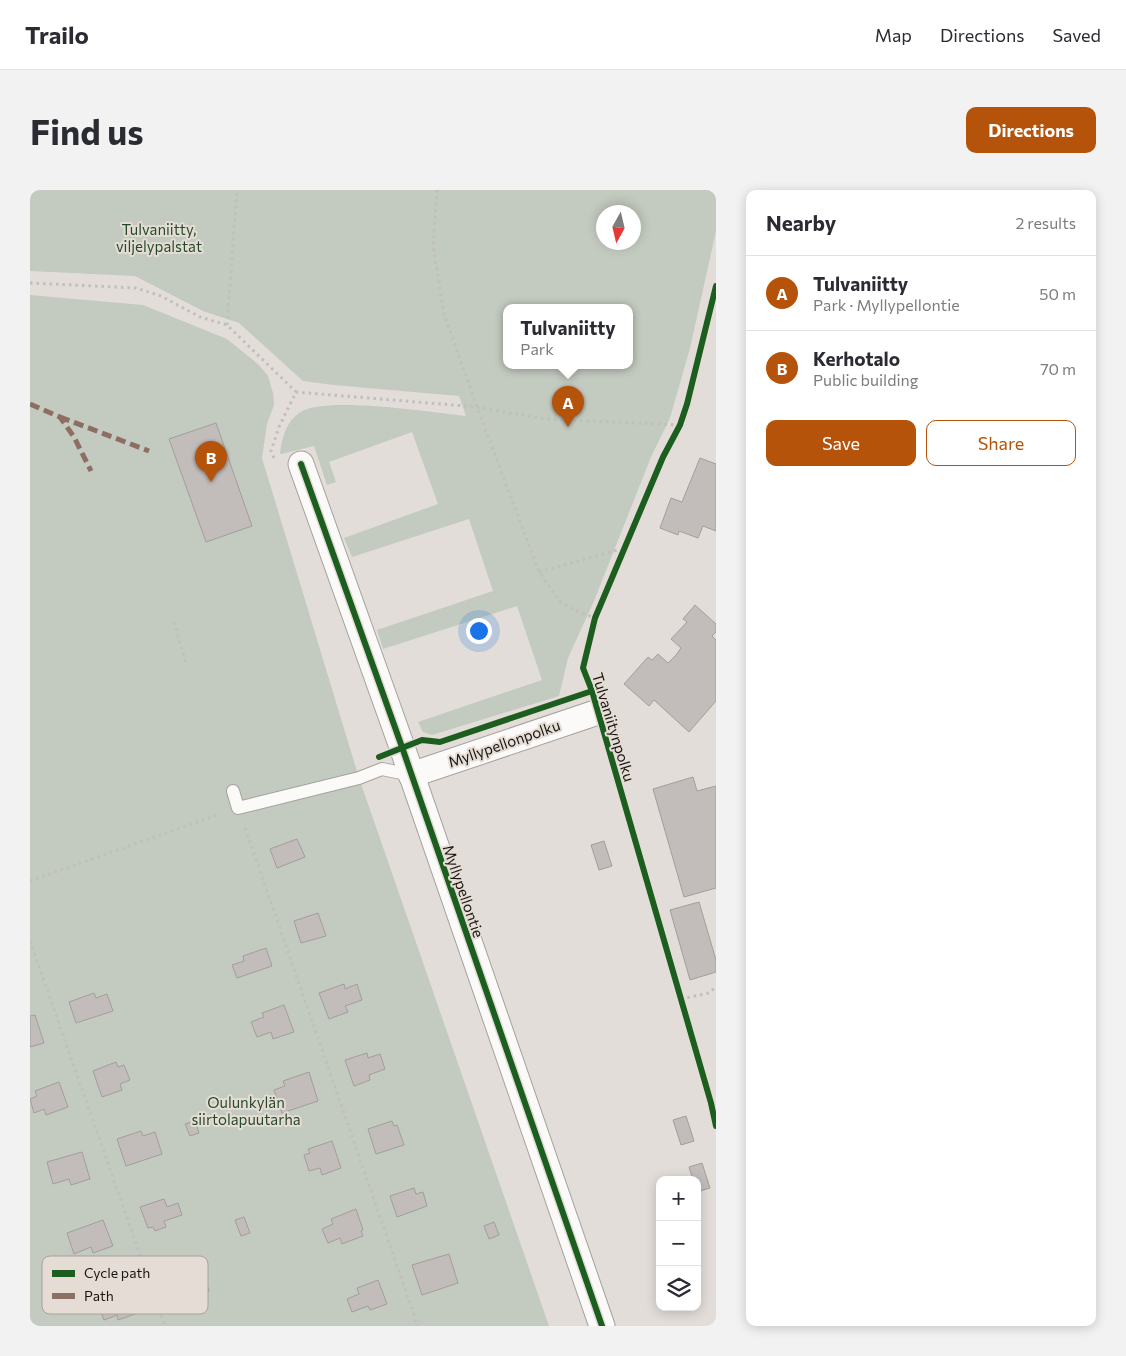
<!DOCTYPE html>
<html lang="en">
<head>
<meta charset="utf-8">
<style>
	:root { --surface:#fff; --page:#f2f2f3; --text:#2b2b33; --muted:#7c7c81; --line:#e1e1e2; --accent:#b45309 }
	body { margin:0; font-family:Commissioner,sans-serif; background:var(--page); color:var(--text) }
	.controls { position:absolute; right:15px; bottom:15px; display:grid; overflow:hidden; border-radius:10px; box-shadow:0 2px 12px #0003 }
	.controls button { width:45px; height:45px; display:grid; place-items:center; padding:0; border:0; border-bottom:1px solid var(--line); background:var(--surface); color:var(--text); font:25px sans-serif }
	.compass { position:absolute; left:566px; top:15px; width:45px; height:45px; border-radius:50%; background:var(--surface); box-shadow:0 2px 12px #0003; rotate:188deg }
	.you { position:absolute; left:448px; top:440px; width:18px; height:18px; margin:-12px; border:4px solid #fff; border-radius:50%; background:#1a73e8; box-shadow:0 0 0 8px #1a73e833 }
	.badge { display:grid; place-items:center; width:32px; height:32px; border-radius:50%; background:var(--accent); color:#fff; font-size:16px; font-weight:700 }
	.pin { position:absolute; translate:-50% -41px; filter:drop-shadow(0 1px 2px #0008) }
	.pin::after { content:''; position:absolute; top:26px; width:18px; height:15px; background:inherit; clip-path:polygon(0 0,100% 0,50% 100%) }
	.popup { position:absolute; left:473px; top:114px; width:130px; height:65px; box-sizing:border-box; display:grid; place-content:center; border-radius:10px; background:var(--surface); filter:drop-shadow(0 1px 4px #0005); font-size:16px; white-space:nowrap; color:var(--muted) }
	.popup b { font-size:19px; color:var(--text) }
	.popup::after { content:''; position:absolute; left:50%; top:100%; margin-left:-10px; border:10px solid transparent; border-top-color:var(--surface) }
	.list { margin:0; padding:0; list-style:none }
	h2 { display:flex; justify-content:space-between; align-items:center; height:65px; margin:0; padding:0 20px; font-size:21px }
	h2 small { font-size:16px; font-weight:400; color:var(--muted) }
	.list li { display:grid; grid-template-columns:32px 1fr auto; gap:15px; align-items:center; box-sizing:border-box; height:75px; padding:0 20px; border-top:1px solid var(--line) }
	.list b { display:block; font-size:19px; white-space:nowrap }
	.list p { margin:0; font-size:16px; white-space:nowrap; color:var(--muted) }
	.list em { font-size:16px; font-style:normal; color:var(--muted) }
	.actions { display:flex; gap:10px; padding:15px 20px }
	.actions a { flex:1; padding:11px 0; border:1px solid var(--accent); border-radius:10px; text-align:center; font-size:18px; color:var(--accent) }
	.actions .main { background:var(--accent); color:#fff }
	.icon { flex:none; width:28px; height:28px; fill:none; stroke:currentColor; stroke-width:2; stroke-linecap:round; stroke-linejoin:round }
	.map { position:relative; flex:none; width:686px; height:1136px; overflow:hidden; border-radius:10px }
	header { display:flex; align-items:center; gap:30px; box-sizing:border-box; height:70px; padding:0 25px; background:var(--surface); border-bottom:1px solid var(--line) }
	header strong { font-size:24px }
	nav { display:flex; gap:28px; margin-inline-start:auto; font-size:18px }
	.intro { display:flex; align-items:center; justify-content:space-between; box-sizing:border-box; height:120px; padding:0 30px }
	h1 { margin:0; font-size:35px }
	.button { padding:12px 22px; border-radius:10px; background:var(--accent); color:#fff; font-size:18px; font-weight:700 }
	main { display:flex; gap:30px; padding:0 30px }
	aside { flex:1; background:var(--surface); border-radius:10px; box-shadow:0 2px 12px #0003 }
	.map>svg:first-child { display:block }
</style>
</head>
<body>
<header>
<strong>Trailo</strong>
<nav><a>Map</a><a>Directions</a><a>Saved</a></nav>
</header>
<div class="intro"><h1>Find us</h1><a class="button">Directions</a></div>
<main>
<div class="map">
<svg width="686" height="1136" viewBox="0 0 686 1136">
	<rect width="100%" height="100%" fill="#e2ddd8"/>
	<!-- green -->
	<g fill="#c3cabf" fill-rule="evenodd">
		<path d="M0,0H686V41L660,158L640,228L621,267L564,411L538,468L529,506L402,545L393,542L388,532L512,490L487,416L353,459L347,440L463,401L439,329L322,367L314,348L408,314L382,242L299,272L306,292L297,295L284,256L251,264L250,263C252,248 256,232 269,223C294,205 403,223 436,226L429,206L304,195L273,191L209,133L173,121L105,86L0,81ZM574,22H604V52H574ZM477,118H599V176H477Z"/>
		<polygon points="0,105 113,115 197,149 229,175 238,186 243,203 244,215 237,234 232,268 329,588 519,1136 0,1136"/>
	</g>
	<!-- building -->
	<g fill="#c2bdba" stroke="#a29e9b">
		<polygon points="186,233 222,336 176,352 139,249"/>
		<polygon points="670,268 686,274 686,341 673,336 668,348 649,341 648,345 630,338 641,308 652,312"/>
		<polygon points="665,415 686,434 686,442 682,446 686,450 686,511 659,542 624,510 619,516 594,494 618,467 622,470 628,464 638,473 646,465 651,458 641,449 657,432 653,429"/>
		<polygon points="663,587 667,601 686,596 686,698 654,707 623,599"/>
		<polygon points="267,649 275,667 247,678 240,659"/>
		<polygon points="574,651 582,676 569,680 561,655"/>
		<polygon points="669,712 686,770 686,782 660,790 640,720"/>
		<polygon points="288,723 296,746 271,753 264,731"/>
		<polygon points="236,758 242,776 207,788 202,775 214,771 213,766"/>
		<polygon points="314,794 315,799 327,794 332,810 315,816 318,822 299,829 289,803"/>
		<polygon points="64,803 66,808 77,804 83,821 46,833 39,812"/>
		<polygon points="254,815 264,842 243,849 241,842 227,847 221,832 234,827 232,823"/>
		<polygon points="5,825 14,853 0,857 0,826"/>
		<polygon points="337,863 338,868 350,864 355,879 339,885 340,890 324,896 315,870"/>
		<polygon points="86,872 88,877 94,875 100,890 90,894 92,900 72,907 63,881"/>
		<polygon points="279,882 288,911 252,923 244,900 255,896 253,891"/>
		<polygon points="29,892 38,917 16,925 14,919 4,923 0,909 7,906 5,901"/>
		<polygon points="656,926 664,951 651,955 643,930"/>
		<polygon points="165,931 169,943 160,946 155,934"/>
		<polygon points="362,931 364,936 367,935 374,955 346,964 338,939"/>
		<polygon points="111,941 113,946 125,942 132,964 96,976 87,949"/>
		<polygon points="302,951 311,978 292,985 290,978 279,981 274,965 280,963 278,959"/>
		<polygon points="52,962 60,989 41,995 39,989 23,994 17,972"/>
		<polygon points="672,973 680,998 667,1002 667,990 663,990 659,977"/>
		<polygon points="384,998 386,1004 393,1002 397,1016 367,1027 360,1006"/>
		<polygon points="134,1009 137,1017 148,1013 152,1025 134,1031 136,1037 125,1041 123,1037 118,1038 110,1017"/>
		<polygon points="326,1019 333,1040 331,1041 333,1046 312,1054 310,1048 298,1053 292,1039 303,1034 301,1029"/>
		<polygon points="214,1027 220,1043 211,1046 205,1030"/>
		<polygon points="73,1030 83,1056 63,1063 61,1057 44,1064 37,1043"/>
		<polygon points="464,1032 469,1045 459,1049 454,1036"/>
		<polygon points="419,1064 428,1093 392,1105 382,1075"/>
		<polygon points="159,1078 162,1088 174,1084 179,1101 144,1113 135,1086"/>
		<polygon points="348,1090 357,1114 340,1120 338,1116 322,1122 317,1109 329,1104 327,1098"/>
		<polygon points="99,1099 108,1123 88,1130 87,1125 74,1130 68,1114 77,1111 75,1107"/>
	</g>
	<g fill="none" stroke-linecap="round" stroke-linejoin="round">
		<!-- service casing -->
		<g stroke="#a5a29e" stroke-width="14">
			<polyline id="service" points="203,601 208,618 329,588 352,579 381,585"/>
		</g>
		<!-- minor casing -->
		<g stroke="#a5a29e" stroke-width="27">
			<g id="minor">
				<polyline points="271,274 372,557 572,1136"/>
				<polyline points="381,585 568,522"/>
			</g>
		</g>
		<!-- path -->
		<g stroke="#c1bebd" stroke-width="3" stroke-dasharray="2.5 4" stroke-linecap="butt">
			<polyline points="407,0 403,56 414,124 447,217 509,382 529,411 544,420 565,428"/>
			<polyline points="0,93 106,98 131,106 170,127 197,135 266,202"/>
			<polyline points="197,135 207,0"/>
			<polyline points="244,268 241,261 249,237 266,202 447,217 515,229 650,235"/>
			<polyline points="509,382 595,358"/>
			<polyline points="144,432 156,474"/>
			<polyline points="215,638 388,1136"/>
			<polyline points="0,691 187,625"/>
			<polyline points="0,751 135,1136"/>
			<polyline points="651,809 679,803 686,797"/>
			<polyline points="681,913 686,911"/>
		</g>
		<!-- service -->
		<use href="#service" stroke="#fbfaf9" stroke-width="12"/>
		<!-- minor -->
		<use href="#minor" stroke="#fbfaf9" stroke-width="25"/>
		<!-- quiet -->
		<g stroke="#8d6e63" stroke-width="5" stroke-dasharray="10 5" stroke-linecap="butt">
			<polyline points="0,214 30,227 44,247 61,281"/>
			<polyline points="30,227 119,261"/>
		</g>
		<!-- cycleway casing -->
		<g stroke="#e5ddd5" stroke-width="9">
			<g id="cycleway">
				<polyline points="686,96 657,214 650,235 633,267 565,428 553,478 562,501 681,913 686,936"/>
				<polyline points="271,274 372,557 572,1136"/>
				<polyline points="349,567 392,550 410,552 562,501"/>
			</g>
		</g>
		<!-- cycleway -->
		<use href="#cycleway" stroke="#1b5e20" stroke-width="6"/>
	</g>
	<g text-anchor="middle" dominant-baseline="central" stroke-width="4" stroke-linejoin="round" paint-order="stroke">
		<!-- park labels -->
		<g font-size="15" fill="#254a29" stroke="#e5ddd5">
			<text x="129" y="39">Tulvaniitty,<tspan x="129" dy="17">viljelypalstat</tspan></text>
			<text x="216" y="912">Oulunkylän<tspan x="216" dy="17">siirtolapuutarha</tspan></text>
		</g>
		<!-- street labels -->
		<g font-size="15" fill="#181512" stroke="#e5ddd5">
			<text transform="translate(584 537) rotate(73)">Tulvaniitynpolku</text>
			<text transform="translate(474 553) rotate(-19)">Myllypellonpolku</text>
			<text transform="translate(434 701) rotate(71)">Myllypellontie</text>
		</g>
	</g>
	<!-- legend -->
	<rect x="12" y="1066" width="166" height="58" rx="8" fill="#e5ddd5" stroke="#a8a19a" stroke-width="1"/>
	<rect x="22" y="1080" width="23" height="7" fill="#1b5e20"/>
	<rect x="22" y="1103" width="23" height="6" fill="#8d6e63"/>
	<g font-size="14" fill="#181512">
		<text x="54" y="1088">Cycle path</text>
		<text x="54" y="1111">Path</text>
	</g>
</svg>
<div class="controls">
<button>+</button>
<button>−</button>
<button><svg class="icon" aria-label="layers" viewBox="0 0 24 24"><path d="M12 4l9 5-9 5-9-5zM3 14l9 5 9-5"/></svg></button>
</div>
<svg class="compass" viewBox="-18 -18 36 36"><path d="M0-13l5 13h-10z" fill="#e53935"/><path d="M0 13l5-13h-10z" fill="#7c7c81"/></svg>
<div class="you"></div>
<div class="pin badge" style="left:538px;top:237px">A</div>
<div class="popup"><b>Tulvaniitty</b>Park</div>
<div class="pin badge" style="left:181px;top:292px">B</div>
</div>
<aside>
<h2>Nearby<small>2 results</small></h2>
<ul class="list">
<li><span class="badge">A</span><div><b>Tulvaniitty</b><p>Park · Myllypellontie</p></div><em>50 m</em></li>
<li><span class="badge">B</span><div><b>Kerhotalo</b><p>Public building</p></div><em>70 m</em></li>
</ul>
<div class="actions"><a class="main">Save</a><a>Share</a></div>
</aside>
</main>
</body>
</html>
